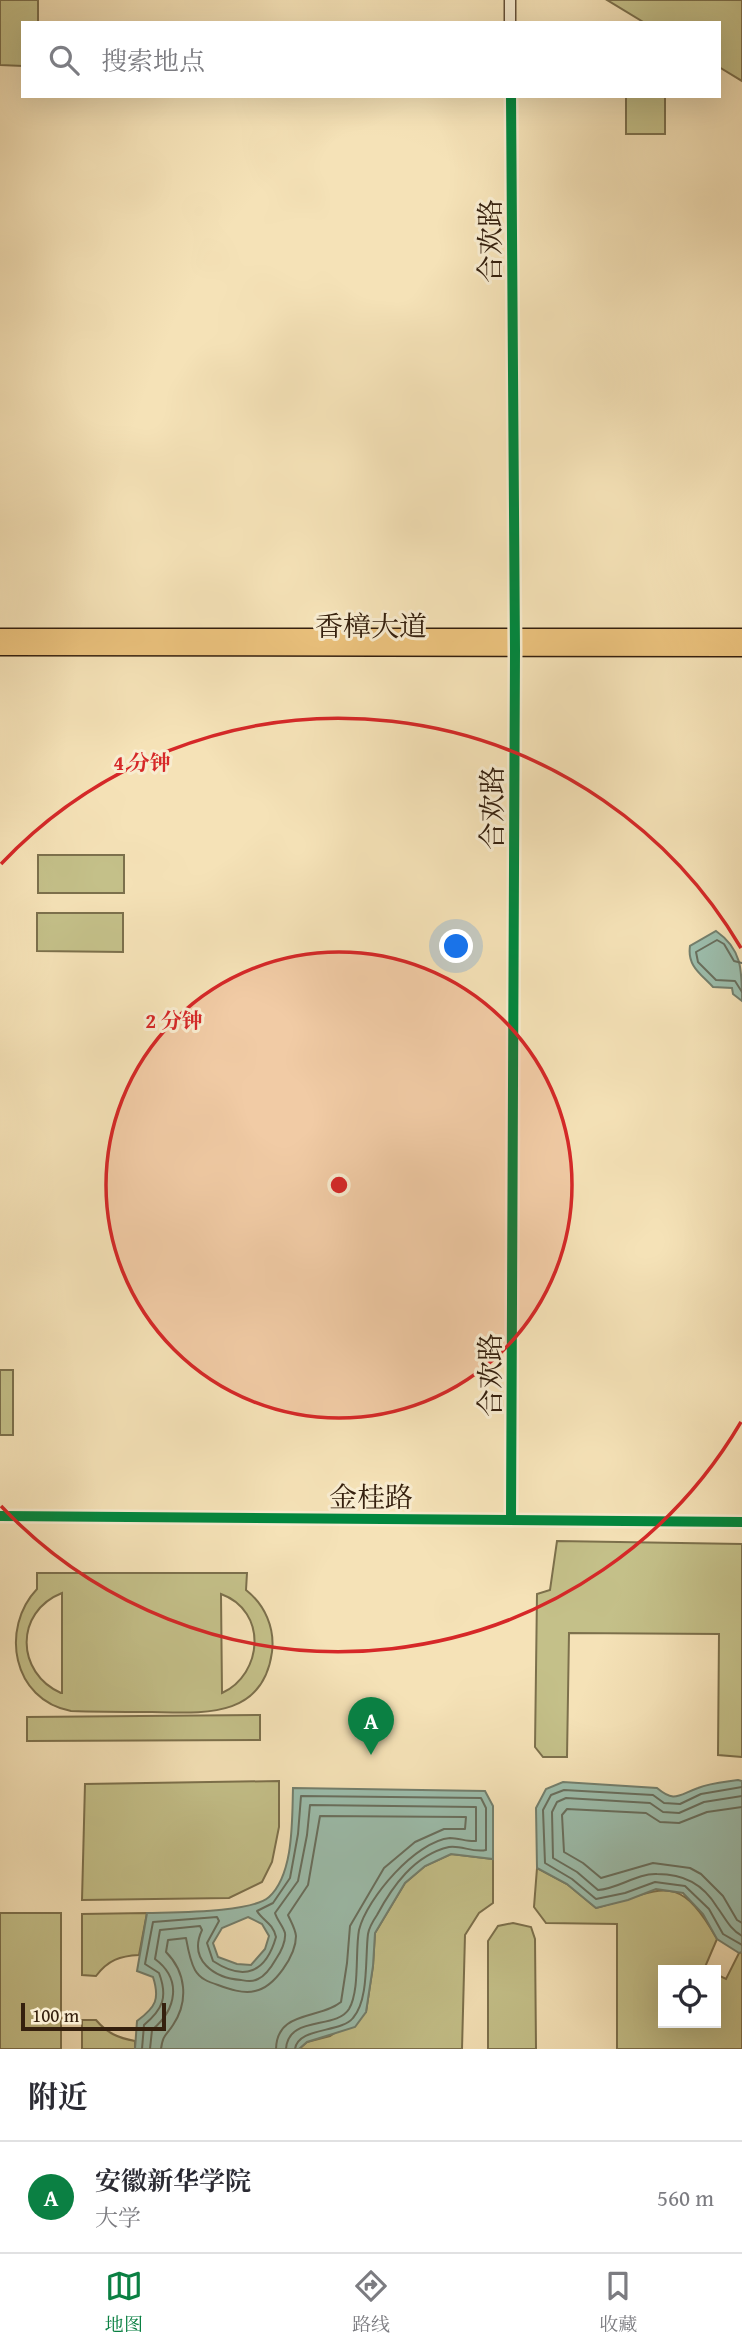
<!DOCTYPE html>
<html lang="zh">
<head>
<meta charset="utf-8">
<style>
	:root { --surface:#fff; --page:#f2f2f3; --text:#2b2b33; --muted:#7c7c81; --line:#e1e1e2; --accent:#0b8043 }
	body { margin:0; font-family:"Gentium Book Plus","Noto Serif SC",serif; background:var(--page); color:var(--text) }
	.controls { position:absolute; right:21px; bottom:21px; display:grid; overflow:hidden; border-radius:0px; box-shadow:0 7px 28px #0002 }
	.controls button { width:63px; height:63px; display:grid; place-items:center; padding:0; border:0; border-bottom:2px solid var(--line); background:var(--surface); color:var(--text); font:35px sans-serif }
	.scale { position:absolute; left:21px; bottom:18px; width:145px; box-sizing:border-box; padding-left:7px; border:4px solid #35200e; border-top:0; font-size:19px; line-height:24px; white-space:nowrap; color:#35200e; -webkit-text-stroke:5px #f8ecd0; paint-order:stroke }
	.you { position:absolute; left:457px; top:947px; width:24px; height:24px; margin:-18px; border:5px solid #fff; border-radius:50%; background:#1a73e8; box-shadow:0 0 0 10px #1a73e833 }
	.badge { display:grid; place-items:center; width:46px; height:46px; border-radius:50%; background:var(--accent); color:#fff; font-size:23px; font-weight:700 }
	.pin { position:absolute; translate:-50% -58px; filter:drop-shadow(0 2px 4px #0008) }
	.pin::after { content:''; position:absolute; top:37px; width:24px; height:21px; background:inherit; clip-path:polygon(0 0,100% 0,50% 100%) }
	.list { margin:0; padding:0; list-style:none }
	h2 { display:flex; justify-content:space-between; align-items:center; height:91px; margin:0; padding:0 28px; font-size:30px }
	h2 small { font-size:23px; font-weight:400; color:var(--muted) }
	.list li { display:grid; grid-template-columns:46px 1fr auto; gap:21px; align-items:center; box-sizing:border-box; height:112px; padding:0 28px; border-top:2px solid var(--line) }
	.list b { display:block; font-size:26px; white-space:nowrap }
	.list p { margin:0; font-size:23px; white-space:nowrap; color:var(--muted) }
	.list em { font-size:23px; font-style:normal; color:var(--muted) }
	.icon { flex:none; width:38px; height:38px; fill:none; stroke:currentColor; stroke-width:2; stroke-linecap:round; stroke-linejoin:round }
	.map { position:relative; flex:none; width:742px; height:2049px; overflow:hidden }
	.search { position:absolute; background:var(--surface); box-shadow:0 7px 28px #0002; left:21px; right:21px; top:21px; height:77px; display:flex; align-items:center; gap:18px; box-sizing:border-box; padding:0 24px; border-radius:0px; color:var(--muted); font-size:26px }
	.sheet { height:203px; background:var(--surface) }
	nav { display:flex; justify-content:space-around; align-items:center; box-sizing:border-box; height:98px; border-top:2px solid var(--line); background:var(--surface); font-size:19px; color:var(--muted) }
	nav a { display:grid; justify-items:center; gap:4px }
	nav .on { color:var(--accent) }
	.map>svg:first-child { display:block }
</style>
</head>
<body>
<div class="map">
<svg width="742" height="2049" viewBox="0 0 742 2049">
	<rect width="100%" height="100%" fill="#f5e2b7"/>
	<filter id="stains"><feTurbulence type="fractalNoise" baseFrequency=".00286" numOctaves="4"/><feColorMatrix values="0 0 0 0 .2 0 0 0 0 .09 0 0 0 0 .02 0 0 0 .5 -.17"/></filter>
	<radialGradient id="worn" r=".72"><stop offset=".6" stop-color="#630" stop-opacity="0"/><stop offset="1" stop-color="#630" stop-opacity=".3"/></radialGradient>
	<!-- green -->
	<g fill="#c4c089" stroke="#7c704c" stroke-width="2" fill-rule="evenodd">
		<polygon points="0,0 38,0 38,23 23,23 23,66 0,65"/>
		<polygon points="607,0 742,0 742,81 719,67 719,23 645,23"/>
		<rect x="626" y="96" width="39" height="38"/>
		<rect x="38" y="855" width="86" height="38"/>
		<polygon points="37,913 123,913 123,952 37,951"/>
		<rect x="0" y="1370" width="13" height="65"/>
		<polygon points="557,1541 742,1544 742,1757 718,1755 719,1634 569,1633 567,1757 543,1757 535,1747 537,1594 550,1590"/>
		<path d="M37,1573H247L246,1590C265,1605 275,1628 272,1652C263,1719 203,1713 152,1712C125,1712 98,1712 71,1711C12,1700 0,1628 37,1589ZM62,1593V1693H61C16,1673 14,1612 62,1593ZM221,1594C268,1611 263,1674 222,1693Z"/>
		<polygon points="260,1715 260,1740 27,1741 27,1717"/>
		<polygon points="279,1781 279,1827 272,1862 262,1882 229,1898 82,1900 85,1784"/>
		<polygon points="451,1854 493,1859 493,1903 479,1913 465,1935 462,2049 299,2049 307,2042 330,2036 366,2012 373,1966 375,1933 405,1883 425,1866"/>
		<path d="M537,1868L567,1884L596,1908C662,1891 677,1868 717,1939L705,1967L709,1970H663V2023H716V1974L726,1979L739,1953L742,1952V2049H617V1924L546,1923L534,1907Z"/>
		<rect x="0" y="1913" width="61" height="136"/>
		<path d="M147,1913L139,1955C120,1956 108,1960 96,1976L82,1975V1914Z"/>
		<polygon points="513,1923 531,1927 535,1939 536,2049 488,2049 488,1941 498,1926"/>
		<path d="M82,2020H96C107,2033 118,2038 135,2041V2049H82Z"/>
	</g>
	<!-- water -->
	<g fill="#9cbead" stroke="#737f6d" stroke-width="2" fill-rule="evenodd">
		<path d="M716,931C742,949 742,970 742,1001L733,994L732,988L713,987C701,974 687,966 690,946Z"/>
		<path d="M738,1780L742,1781V1952L739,1953L717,1939L703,1914L683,1893L656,1889L628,1900L596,1908L567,1884L537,1868L536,1808L546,1789L563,1782L657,1788C675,1803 678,1795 698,1788C710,1783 725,1782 738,1780Z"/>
		<path d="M293,1788L485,1791L493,1806V1859L451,1854L425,1866L405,1883L375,1933L373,1966L366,2012L355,2027L307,2042L299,2049H135L137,2021C156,2007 160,1999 153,1977L137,1971L147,1913C173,1912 251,1913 269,1897C294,1874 292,1820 293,1788ZM248,1917L262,1924L269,1936L265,1949L251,1965L237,1964L218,1957L213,1943L222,1928Z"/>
	</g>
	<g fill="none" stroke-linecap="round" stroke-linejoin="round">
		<!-- shore -->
		<g stroke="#686f5e" stroke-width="2">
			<polyline points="742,963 734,961 724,944 717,940 696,952 698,962 716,980 735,981 742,992"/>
			<polyline points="742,1787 701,1794 680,1804 664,1803 653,1795 564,1790 551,1795 543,1810 545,1863 572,1879 596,1899 625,1893 655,1882 685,1886 709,1909 723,1934 742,1945"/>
			<path d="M742,1796L704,1802L679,1813L663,1812L650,1803L566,1798L557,1802L552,1812L553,1858L577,1872L598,1890C618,1889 637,1873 657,1874C684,1874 703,1884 717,1907C726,1919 729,1928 742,1936"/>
			<polyline points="742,1807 707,1812 679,1823 660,1822 646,1813 567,1809 562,1815 564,1852 583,1863 601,1878 653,1863 690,1868 701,1874 723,1896 737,1920 742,1923"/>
			<path d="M142,2049L144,2025C163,2009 168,1997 159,1973L145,1964L153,1922L217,1917L219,1921L207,1943L213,1961C245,1982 266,1972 276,1937C273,1923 262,1920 257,1911L273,1903L290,1878L298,1834L301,1796L481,1798L486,1808V1850C473,1853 461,1845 449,1847C414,1855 392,1887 377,1915C373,1921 369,1927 368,1934C365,1958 369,2000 353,2018C341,2033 298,2027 295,2049"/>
			<path d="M150,2049L152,2030C177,2009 182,1979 155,1959L160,1930L200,1926L202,1930C188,1960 214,1978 241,1980C247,1981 252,1982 258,1979C265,1976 272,1966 276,1959C281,1952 286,1941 285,1933C283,1926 277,1920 275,1913L298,1881L307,1835L310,1805L476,1807V1841C468,1842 459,1838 450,1838C416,1841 367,1898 359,1930C355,1951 360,1990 349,2009C336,2030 288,2015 286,2049"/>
			<path d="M161,2049C163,2034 166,2036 173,2025C189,2001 186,1972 166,1952L168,1940L186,1938C188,1949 190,1961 195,1970C200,1979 209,1982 218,1985C229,1989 243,1994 255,1991C275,1987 296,1955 296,1936C295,1928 291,1922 288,1915L308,1885L320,1816L466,1817L465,1829H444L415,1842L384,1868L350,1926L347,1963L341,2002C319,2020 277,2010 276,2049"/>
		</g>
		<!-- minor casing -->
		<g stroke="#655038" stroke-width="13">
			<g id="minor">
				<polyline points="510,0 510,23"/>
				<polyline points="0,1516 742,1522"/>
				<polyline points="511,1520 515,650 511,96"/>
			</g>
		</g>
		<!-- major casing -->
		<g stroke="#35200e" stroke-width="17">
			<g id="major">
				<polyline points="0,636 742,636"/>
				<polyline points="0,648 742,649"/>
			</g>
		</g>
		<!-- minor -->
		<use href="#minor" stroke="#f8ecd0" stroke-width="10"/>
		<!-- major -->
		<use href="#major" stroke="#eac17c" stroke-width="14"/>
		<!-- cycleway casing -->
		<g stroke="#f8ecd0" stroke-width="15">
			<g id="cycleway">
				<polyline points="0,1516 742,1522"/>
				<polyline points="511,1520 515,650 511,96"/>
			</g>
		</g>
		<!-- cycleway -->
		<use href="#cycleway" stroke="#00873e" stroke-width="10"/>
	</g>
	<!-- distance rings -->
	<circle cx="339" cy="1185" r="233" fill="#d62828" fill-opacity=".12"/>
	<g fill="none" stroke="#d62828" stroke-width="3.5">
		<circle cx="339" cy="1185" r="233"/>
		<path d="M741 1422A466 466 0 0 1 1 1506M1 864A466 466 0 0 1 741 948"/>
	</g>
	<g text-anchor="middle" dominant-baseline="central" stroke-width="6" stroke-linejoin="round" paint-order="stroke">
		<!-- street labels -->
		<g font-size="28" fill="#35200e" stroke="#f8ecd0">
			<text transform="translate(489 241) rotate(-90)">合欢路</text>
			<text x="371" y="625">香樟大道</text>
			<text transform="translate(491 808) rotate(-90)">合欢路</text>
			<text transform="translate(489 1375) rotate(-90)">合欢路</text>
			<text x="371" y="1496">金桂路</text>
		</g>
	</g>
	<circle cx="339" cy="1185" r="10" fill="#d62828" stroke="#f8ecd0" stroke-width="3.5"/>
	<g font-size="21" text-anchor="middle" font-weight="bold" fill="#d62828" stroke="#f8ecd0" stroke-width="6" stroke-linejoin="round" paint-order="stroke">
		<text x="142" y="770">4 分钟</text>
		<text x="174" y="1028">2 分钟</text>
	</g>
	<rect width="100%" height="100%" filter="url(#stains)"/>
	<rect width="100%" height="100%" fill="url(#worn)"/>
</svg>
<div class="controls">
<button><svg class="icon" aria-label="locate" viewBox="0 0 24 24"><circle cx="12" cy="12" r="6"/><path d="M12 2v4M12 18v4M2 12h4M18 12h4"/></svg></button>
</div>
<div class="scale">100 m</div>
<div class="you"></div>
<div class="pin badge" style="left:371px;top:1755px">A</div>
<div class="search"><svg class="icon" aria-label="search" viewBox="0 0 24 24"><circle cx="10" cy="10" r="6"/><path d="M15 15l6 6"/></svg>搜索地点</div>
</div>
<section class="sheet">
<h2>附近<small></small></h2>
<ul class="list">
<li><span class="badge">A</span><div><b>安徽新华学院</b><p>大学</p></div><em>560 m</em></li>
</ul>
</section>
<nav>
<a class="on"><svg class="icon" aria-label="map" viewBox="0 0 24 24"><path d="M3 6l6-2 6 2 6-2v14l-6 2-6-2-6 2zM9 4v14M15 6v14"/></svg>地图</a>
<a><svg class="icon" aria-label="directions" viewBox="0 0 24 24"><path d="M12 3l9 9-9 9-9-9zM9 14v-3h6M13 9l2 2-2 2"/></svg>路线</a>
<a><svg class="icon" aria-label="saved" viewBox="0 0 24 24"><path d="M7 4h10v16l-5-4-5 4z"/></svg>收藏</a>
</nav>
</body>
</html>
